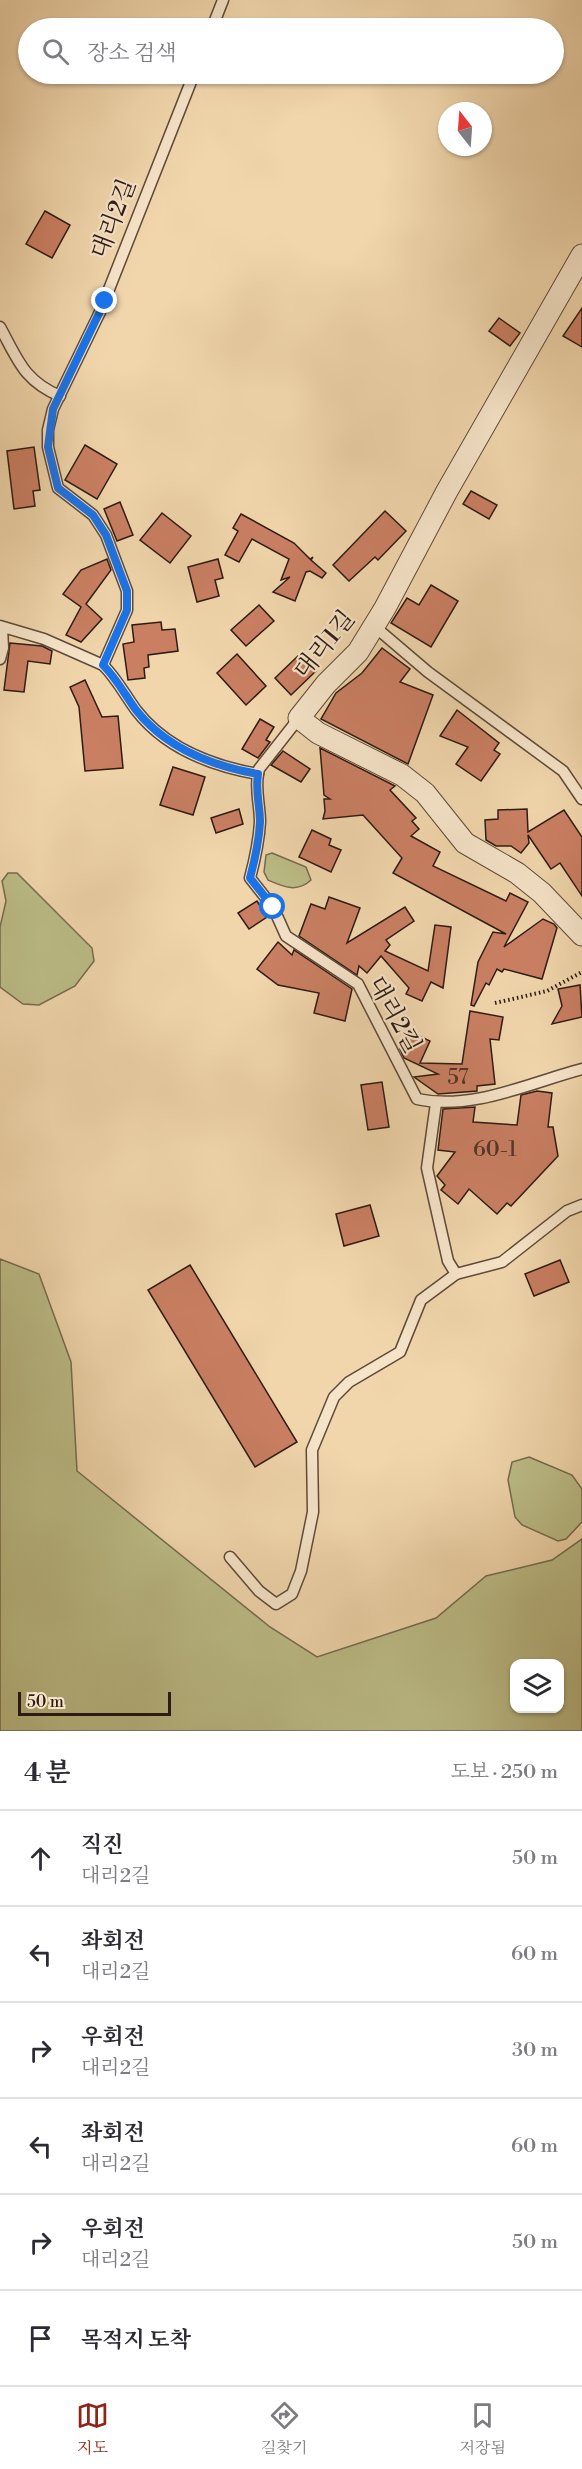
<!DOCTYPE html>
<html lang="ko">
<head>
<meta charset="utf-8">
<style>
	:root { --surface:#fff; --page:#f2f2f3; --text:#2b2b33; --muted:#7c7c81; --line:#e1e1e2; --accent:#8f2418 }
	body { margin:0; font-family:"Libre Bodoni","Noto Serif KR",serif; background:var(--page); color:var(--text) }
	.controls { position:absolute; right:18px; bottom:18px; display:grid; overflow:hidden; border-radius:12px; box-shadow:0 2px 4px #0004 }
	.controls button { width:54px; height:54px; display:grid; place-items:center; padding:0; border:0; border-bottom:2px solid var(--line); background:var(--surface); color:var(--text); font:30px sans-serif }
	.compass { position:absolute; left:438px; top:102px; width:54px; height:54px; border-radius:50%; background:var(--surface); box-shadow:0 2px 4px #0004; rotate:343deg }
	.scale { position:absolute; left:18px; bottom:15px; width:153px; box-sizing:border-box; padding-left:6px; border:3px solid #2e1b13; border-top:0; font-size:16px; line-height:21px; white-space:nowrap; color:#2e1b13; -webkit-text-stroke:4px #f6e4c9; paint-order:stroke }
	.stop { position:absolute; width:18px; height:18px; margin:-14px; border:4px solid #1a73e8; border-radius:50%; background:#fff }
	.stop.end { background:#1a73e8; border-color:#fff; box-shadow:0 2px 6px #0008 }
	.list { margin:0; padding:0; list-style:none }
	h2 { display:flex; justify-content:space-between; align-items:center; height:78px; margin:0; padding:0 24px; font-size:26px }
	h2 small { font-size:20px; font-weight:400; color:var(--muted) }
	.list li { display:grid; grid-template-columns:39px 1fr auto; gap:18px; align-items:center; box-sizing:border-box; height:96px; padding:0 24px; border-top:2px solid var(--line) }
	.list b { display:block; font-size:22px; white-space:nowrap }
	.list p { margin:0; font-size:20px; white-space:nowrap; color:var(--muted) }
	.list em { font-size:20px; font-style:normal; color:var(--muted) }
	.icon { flex:none; width:33px; height:33px; fill:none; stroke:currentColor; stroke-width:2; stroke-linecap:round; stroke-linejoin:round }
	.map { position:relative; flex:none; width:582px; height:1731px; overflow:hidden }
	.search { position:absolute; background:var(--surface); box-shadow:0 2px 4px #0004; left:18px; right:18px; top:18px; height:66px; display:flex; align-items:center; gap:15px; box-sizing:border-box; padding:0 21px; border-radius:33px; color:var(--muted); font-size:22px }
	.sheet { height:654px; background:var(--surface) }
	nav { display:flex; justify-content:space-around; align-items:center; box-sizing:border-box; height:84px; border-top:2px solid var(--line); background:var(--surface); font-size:16px; color:var(--muted) }
	nav a { display:grid; justify-items:center; gap:3px }
	nav .on { color:var(--accent) }
	.map>svg:first-child { display:block }
</style>
</head>
<body>
<div class="map">
<svg width="582" height="1731" viewBox="0 0 582 1731">
	<rect width="100%" height="100%" fill="#f1d6ac"/>
	<filter id="stains"><feTurbulence type="fractalNoise" baseFrequency=".00333" numOctaves="4"/><feColorMatrix values="0 0 0 0 .2 0 0 0 0 .09 0 0 0 0 .02 0 0 0 .5 -.17"/></filter>
	<radialGradient id="worn" r=".72"><stop offset=".6" stop-color="#630" stop-opacity="0"/><stop offset="1" stop-color="#630" stop-opacity=".3"/></radialGradient>
	<!-- green -->
	<g fill="#bcbd88" stroke="#756c4e" stroke-width="1.5" fill-rule="evenodd">
		<path d="M272,853L306,867L311,880C297,893 284,887 268,880L264,872L266,855Z"/>
		<polygon points="8,873 17,873 92,948 94,961 75,986 39,1005 23,1004 0,987 0,927 6,901 2,881"/>
		<path d="M0,1259L39,1274L71,1362L77,1471L270,1627L317,1657L436,1618L486,1576L552,1560L582,1539V1731H0ZM514,1664H560V1708H514Z"/>
		<polygon points="529,1457 572,1475 582,1489 582,1522 566,1539 558,1541 522,1525 515,1517 508,1480 512,1462"/>
	</g>
	<!-- building -->
	<g fill="#ca7f63" stroke="#2e1b13" stroke-width="1.5">
		<polygon points="45,211 70,225 52,258 26,244"/>
		<polygon points="582,308 582,347 563,336"/>
		<polygon points="499,318 520,333 510,346 489,331"/>
		<polygon points="85,445 117,464 97,499 65,480"/>
		<polygon points="34,447 40,490 33,491 35,506 14,509 7,451"/>
		<polygon points="471,491 497,505 489,519 463,504"/>
		<polygon points="120,502 133,535 117,541 104,509"/>
		<polygon points="385,511 406,531 378,560 375,557 349,581 333,565"/>
		<polygon points="162,513 191,536 170,563 140,540"/>
		<polygon points="241,514 294,543 310,559 313,557 311,560 326,573 322,578 310,571 306,572 295,601 273,592 290,577 281,580 289,559 252,539 239,562 225,555 238,531 233,528"/>
		<polygon points="107,559 111,570 86,604 102,619 81,642 66,635 81,607 63,594 81,570"/>
		<polygon points="218,559 223,578 215,580 219,596 197,602 188,567"/>
		<polygon points="431,585 458,601 431,647 391,623 407,598 419,605"/>
		<polygon points="259,605 274,621 246,646 231,630"/>
		<polygon points="161,622 162,630 175,629 178,651 148,655 149,667 144,668 145,678 128,680 123,644 134,642 132,625"/>
		<polygon points="10,643 42,646 52,651 50,664 28,661 24,692 4,690"/>
		<polygon points="382,648 410,669 400,682 433,695 408,764 321,719 336,693 362,673"/>
		<polygon points="237,654 266,686 246,705 217,673"/>
		<polygon points="300,654 316,671 291,695 275,678"/>
		<polygon points="85,680 102,717 118,716 123,768 85,771 79,707 70,687"/>
		<polygon points="457,710 499,743 494,750 500,754 481,781 456,764 468,747 440,736"/>
		<polygon points="260,719 274,727 266,740 270,742 258,758 242,749"/>
		<polygon points="320,748 395,786 390,790 416,818 412,821 419,829 411,836 440,852 433,866 506,901 510,893 528,902 504,947 543,919 554,924 557,928 542,979 504,969 502,972 497,969 489,985 486,983 474,1006 471,1005 478,962 493,932 506,934 393,873 402,858 363,815 323,819 325,811 324,799 330,799 324,795"/>
		<polygon points="283,751 310,769 301,782 271,765"/>
		<polygon points="173,767 205,777 193,815 160,805"/>
		<polygon points="239,809 243,824 216,833 211,818"/>
		<polygon points="527,809 528,832 564,810 582,837 582,896 560,863 551,869 528,835 529,843 521,853 511,846 496,846 486,840 485,820 498,819 498,810"/>
		<polygon points="312,830 331,839 329,845 341,850 331,872 299,857"/>
		<polygon points="329,897 360,908 347,943 405,907 414,921 386,940 390,945 385,951 428,971 435,925 451,927 443,988 431,982 422,1001 406,994 409,988 381,956 367,973 359,966 357,975 299,936 311,904 325,909"/>
		<polygon points="257,901 267,917 249,929 238,913"/>
		<polygon points="278,942 292,955 294,950 352,989 345,1021 314,1013 319,993 278,985 257,969"/>
		<polygon points="580,985 582,1017 552,1024 562,1006 558,989"/>
		<polygon points="470,1011 503,1017 499,1040 490,1039 495,1084 477,1086 477,1091 438,1094 414,1077 438,1074 404,1058 400,1049 409,1031 430,1041 420,1063 462,1064"/>
		<polygon points="382,1082 389,1127 368,1130 361,1085"/>
		<polygon points="537,1091 552,1093 548,1127 553,1127 558,1156 511,1206 507,1203 497,1214 469,1189 458,1204 441,1190 445,1185 437,1176 455,1152 438,1150 443,1109 475,1107 473,1122 517,1125 521,1095"/>
		<polygon points="370,1205 379,1236 344,1246 336,1214"/>
		<polygon points="560,1260 569,1282 534,1296 525,1274"/>
		<polygon points="190,1265 297,1442 255,1467 148,1290"/>
	</g>
	<g fill="none" stroke-linecap="round" stroke-linejoin="round">
		<!-- lane casing -->
		<g stroke="#5f4a39" stroke-width="13">
			<g id="lane">
				<polyline points="212,28 223,0"/>
				<path d="M194,74L100,312L53,409L48,430V447L58,488L93,515L106,535L127,591V610L103,665C117,679 125,695 136,710C166,749 212,766 258,774C255,791 260,805 260,822C259,842 255,859 250,878L273,907L286,936L358,984L417,1099C472,1111 529,1083 582,1069"/>
				<path d="M0,327C18,360 24,381 60,396"/>
				<polyline points="0,626 44,639 103,665"/>
				<polyline points="374,626 428,672 563,771 582,799"/>
				<polyline points="0,659 3,648 2,627"/>
				<polyline points="258,774 259,769 299,718"/>
				<polyline points="436,1103 427,1168 448,1261 456,1274"/>
				<polyline points="230,1557 259,1591 276,1604 292,1594 301,1571 313,1512 312,1450 334,1397 349,1382 400,1352 421,1300 456,1274 502,1262 567,1211 582,1205"/>
			</g>
		</g>
		<!-- street casing -->
		<g stroke="#5f4a39" stroke-width="23">
			<polyline id="street" points="582,255 447,491 385,608 358,652 326,684 299,718 318,733 402,775 425,793 465,843 517,873 542,893 582,935"/>
		</g>
		<!-- path -->
		<polyline stroke="#2e1b13" stroke-width="4" stroke-dasharray="1.5 3" stroke-linecap="butt" points="495,1003 547,991 582,972"/>
		<!-- lane -->
		<use href="#lane" stroke="#f6e4c9" stroke-width="10"/>
		<!-- street -->
		<use href="#street" stroke="#f6e4c9" stroke-width="21"/>
	</g>
	<g fill="none" stroke-linecap="round" stroke-linejoin="round">
		<!-- route -->
		<path stroke="#1a73e8" stroke-width="8" d="M105,301L53,409L48,447L58,488L93,515L106,535L127,591V610L103,665C117,679 125,695 136,710C166,748 212,766 258,774C255,791 260,805 260,822C259,842 255,859 250,878L273,907"/>
	</g>
	<g text-anchor="middle" dominant-baseline="central" stroke-width="4.5" stroke-linejoin="round" paint-order="stroke">
		<!-- number labels -->
		<g font-size="21" fill="#553427">
			<text x="458" y="1078">57</text>
			<text x="495" y="1150">60-1</text>
		</g>
		<!-- street labels -->
		<g font-size="24" fill="#2e1b13" stroke="#f6e4c9">
			<text transform="translate(114 219) rotate(-69)">대리2길</text>
			<text transform="translate(325 645) rotate(-51)">대리1길</text>
			<text transform="translate(394 1015) rotate(61)">대리2길</text>
		</g>
	</g>
	<rect width="100%" height="100%" filter="url(#stains)"/>
	<rect width="100%" height="100%" fill="url(#worn)"/>
</svg>
<div class="controls">
<button><svg class="icon" aria-label="layers" viewBox="0 0 24 24"><path d="M12 4l9 5-9 5-9-5zM3 14l9 5 9-5"/></svg></button>
</div>
<svg class="compass" viewBox="-18 -18 36 36"><path d="M0-13l5 13h-10z" fill="#e53935"/><path d="M0 13l5-13h-10z" fill="#7c7c81"/></svg>
<div class="scale">50 m</div>
<div class="stop" style="left:273px;top:907px"></div>
<div class="stop end" style="left:105px;top:301px"></div>
<div class="search"><svg class="icon" aria-label="search" viewBox="0 0 24 24"><circle cx="10" cy="10" r="6"/><path d="M15 15l6 6"/></svg>장소 검색</div>
</div>
<section class="sheet">
<h2>4 분<small>도보 · 250 m</small></h2>
<ul class="list">
<li><svg class="icon" aria-label="ahead" viewBox="0 0 24 24"><path d="M12 20V5M6 11l6-6 6 6"/></svg><div><b>직진</b><p>대리2길</p></div><em>50 m</em></li>
<li><svg class="icon" aria-label="left" viewBox="0 0 24 24"><path d="M17 20v-9H6M10 6l-5 5 5 5"/></svg><div><b>좌회전</b><p>대리2길</p></div><em>60 m</em></li>
<li><svg class="icon" aria-label="right" viewBox="0 0 24 24"><path d="M7 20v-9h11M14 6l5 5-5 5"/></svg><div><b>우회전</b><p>대리2길</p></div><em>30 m</em></li>
<li><svg class="icon" aria-label="left" viewBox="0 0 24 24"><path d="M17 20v-9H6M10 6l-5 5 5 5"/></svg><div><b>좌회전</b><p>대리2길</p></div><em>60 m</em></li>
<li><svg class="icon" aria-label="right" viewBox="0 0 24 24"><path d="M7 20v-9h11M14 6l5 5-5 5"/></svg><div><b>우회전</b><p>대리2길</p></div><em>50 m</em></li>
<li><svg class="icon" aria-label="arrive" viewBox="0 0 24 24"><path d="M6 21V4h12l-3 4 3 4H6"/></svg><div><b>목적지 도착</b></div></li>
</ul>
</section>
<nav>
<a class="on"><svg class="icon" aria-label="map" viewBox="0 0 24 24"><path d="M3 6l6-2 6 2 6-2v14l-6 2-6-2-6 2zM9 4v14M15 6v14"/></svg>지도</a>
<a><svg class="icon" aria-label="directions" viewBox="0 0 24 24"><path d="M12 3l9 9-9 9-9-9zM9 14v-3h6M13 9l2 2-2 2"/></svg>길찾기</a>
<a><svg class="icon" aria-label="saved" viewBox="0 0 24 24"><path d="M7 4h10v16l-5-4-5 4z"/></svg>저장됨</a>
</nav>
</body>
</html>
